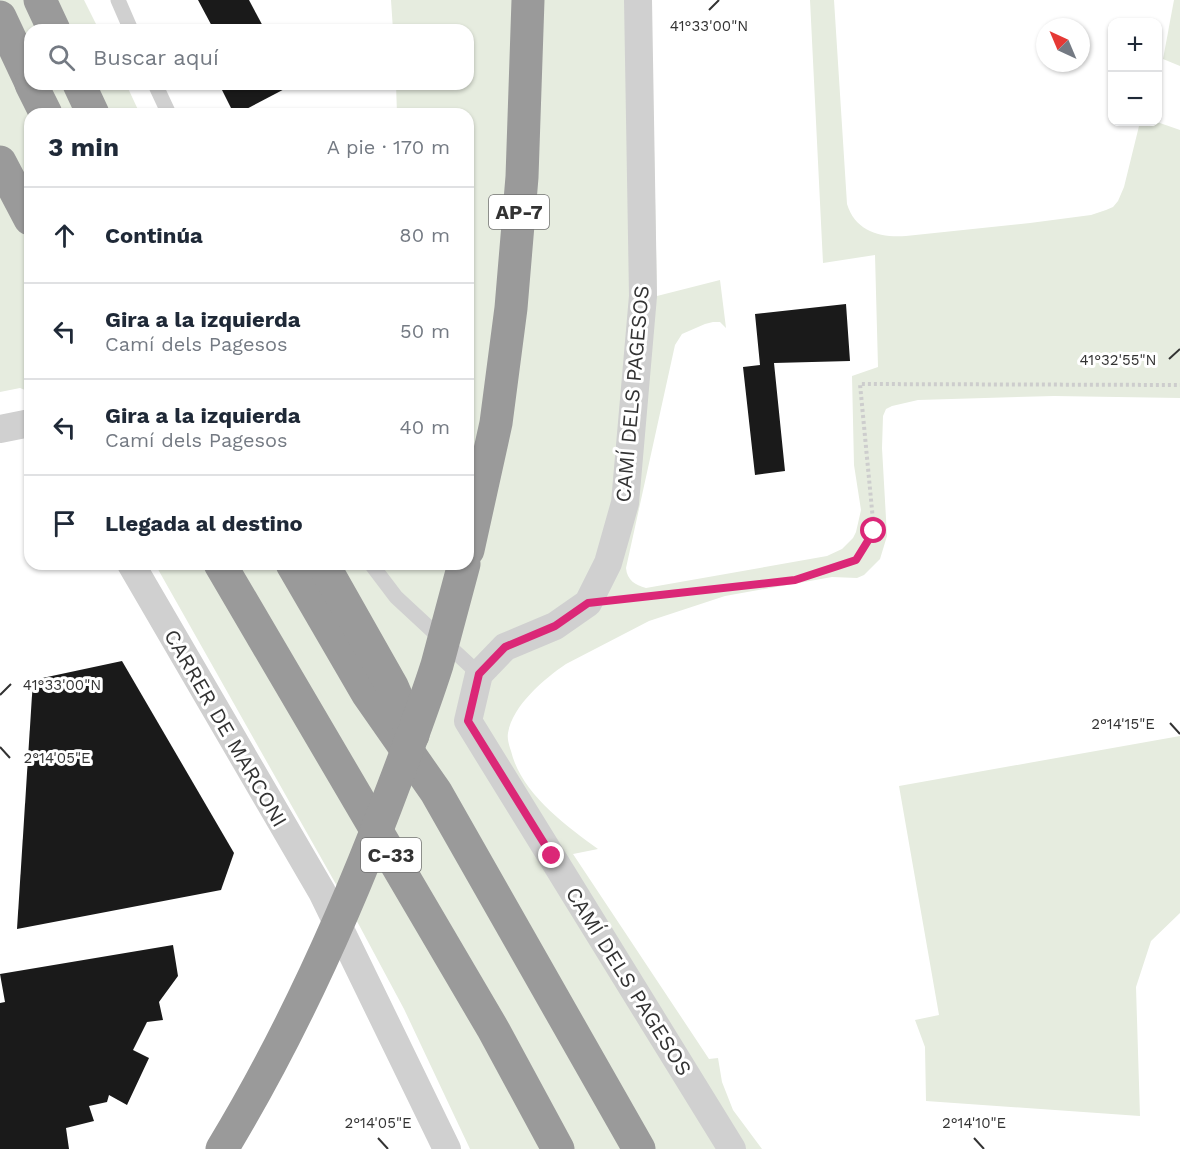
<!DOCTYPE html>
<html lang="es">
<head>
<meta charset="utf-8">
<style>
	:root { --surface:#fff; --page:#f6f6f7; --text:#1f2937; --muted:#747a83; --line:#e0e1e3 }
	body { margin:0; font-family:"Work Sans",sans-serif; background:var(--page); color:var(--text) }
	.controls { position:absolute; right:18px; top:18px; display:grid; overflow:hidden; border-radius:12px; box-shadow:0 2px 4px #0004 }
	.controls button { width:54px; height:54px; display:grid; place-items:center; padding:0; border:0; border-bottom:2px solid var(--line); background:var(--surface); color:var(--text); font:30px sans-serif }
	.compass { position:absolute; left:1036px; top:18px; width:54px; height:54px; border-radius:50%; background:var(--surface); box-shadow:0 2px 4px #0004; rotate:316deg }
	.stop { position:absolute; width:18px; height:18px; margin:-14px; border:4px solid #db2777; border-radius:50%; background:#fff }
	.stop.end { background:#db2777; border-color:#fff; box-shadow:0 2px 6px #0008 }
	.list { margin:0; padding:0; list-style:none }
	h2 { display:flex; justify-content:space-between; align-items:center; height:78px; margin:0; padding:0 24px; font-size:26px }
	h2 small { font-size:20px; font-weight:400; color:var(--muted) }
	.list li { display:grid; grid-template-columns:39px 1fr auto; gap:18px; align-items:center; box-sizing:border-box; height:96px; padding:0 24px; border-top:2px solid var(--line) }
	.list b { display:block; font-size:22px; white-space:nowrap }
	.list p { margin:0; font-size:20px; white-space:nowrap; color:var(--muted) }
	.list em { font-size:20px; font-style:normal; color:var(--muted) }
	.icon { flex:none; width:33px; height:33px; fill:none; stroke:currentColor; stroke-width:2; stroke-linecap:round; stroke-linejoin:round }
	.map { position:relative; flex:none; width:1180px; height:1149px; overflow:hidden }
	.search { position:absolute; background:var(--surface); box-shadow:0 2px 4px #0004; left:24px; top:24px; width:450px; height:66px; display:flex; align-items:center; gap:15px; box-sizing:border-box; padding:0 21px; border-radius:18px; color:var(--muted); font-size:22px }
	.panel { position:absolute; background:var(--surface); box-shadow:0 2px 4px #0004; left:24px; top:108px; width:450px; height:462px; border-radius:18px }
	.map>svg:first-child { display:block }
</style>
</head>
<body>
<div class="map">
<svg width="1180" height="1149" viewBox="0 0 1180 1149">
	<rect width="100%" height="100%" fill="#fff"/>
	<!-- green -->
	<g fill="#e6ecdf">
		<polygon points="0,0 84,0 99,30 30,30 30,84 126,84 140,114 30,114 30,392 20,388 0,392"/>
		<path d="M391,0H651L657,296L720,280L726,328L720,322H713L705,324L682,334L675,345L626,568C627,580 635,585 646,588L827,556L842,549L853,538L856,532L861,510L854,465L852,376L878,367L875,255L823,263L810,0H834L847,204C855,231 880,238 906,236L1030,223L1091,215L1106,210L1113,207L1118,201L1124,187L1140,122H1157L1180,130V398L1054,396L918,400L892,406L886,409L883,416L882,448L887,536L880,559L864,575L857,578L832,577L725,596L649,621L566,664C544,679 513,705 508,733C507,739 509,745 511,751C521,793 565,825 598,849L573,854L709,1059L718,1058L722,1082L733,1110L762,1149H470L404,1009L359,925L155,564H468V114H397L396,84H468V30H393Z"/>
		<polygon points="1174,0 1180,0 1180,66 1163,59"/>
		<polygon points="1180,736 1180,913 1151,941 1136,987 1140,1116 926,1101 925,1047 915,1020 939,1015 899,786"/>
	</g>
	<!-- building -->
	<g fill="#1a1a1a">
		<polygon points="198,0 249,0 265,30 214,30"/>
		<polygon points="219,84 294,84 237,114 234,114"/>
		<polygon points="846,304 850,361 774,363 785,471 755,475 743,367 760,365 755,314"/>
		<polygon points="122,661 234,853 221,890 17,929 33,680"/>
		<polygon points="173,945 178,976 159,1002 163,1020 147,1022 133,1050 149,1058 127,1105 109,1095 107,1102 89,1106 94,1121 66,1128 69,1149 0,1149 0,1003 5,1002 0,974"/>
	</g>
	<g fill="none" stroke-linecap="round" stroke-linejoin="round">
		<!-- path -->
		<polyline stroke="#cdcdcd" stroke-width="4" stroke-dasharray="3 3" stroke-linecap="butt" points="618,600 795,580 856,560 874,531 860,384 1180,385"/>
		<!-- lane -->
		<g stroke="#d0d0d0" stroke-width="15">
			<polyline points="118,0 131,30"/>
			<polyline points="155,84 169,114"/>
			<polyline points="371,564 396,597 479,674"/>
		</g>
		<!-- street -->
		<g stroke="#d0d0d0" stroke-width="28">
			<polyline points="638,0 643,296 625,503 608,563 588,603 555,626 505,647 479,674 468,721 732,1149"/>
			<polyline points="0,429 30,423"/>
			<polyline points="131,564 322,892 447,1149"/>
		</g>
		<!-- highway -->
		<g stroke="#9a9a9a" stroke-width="33">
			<polyline points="40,0 54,30"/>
			<polyline points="0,17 30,81"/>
			<polyline points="31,84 46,114"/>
			<polyline points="79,84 93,114"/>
			<polyline points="0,162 30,219"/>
			<polyline points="468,550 496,423 511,308 522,177 528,0"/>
			<polyline points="220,564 493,1029 558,1149"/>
			<polyline points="292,564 367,693 436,792 639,1149"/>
			<polyline points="323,564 392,686 413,735"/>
		</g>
		<!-- highway-bridge -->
		<path stroke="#9a9a9a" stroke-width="33" d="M222,1149C288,1040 341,924 386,806C404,759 422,712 437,665C446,631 455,598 464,564"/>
	</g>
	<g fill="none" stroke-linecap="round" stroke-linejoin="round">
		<!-- route -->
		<polyline stroke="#db2777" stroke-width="8" points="552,856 468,721 479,674 505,647 555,626 588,603 795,580 856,560 874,531"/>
	</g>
	<!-- ticks -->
	<path fill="none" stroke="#333" stroke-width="2" d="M709,10L719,0M1169,359L1180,349M0,695L11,684M1170,723L1180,734M0,747L10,758M378,1138L388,1149M974,1138L984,1149"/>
	<g text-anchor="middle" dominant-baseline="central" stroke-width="6" stroke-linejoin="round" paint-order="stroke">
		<!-- shield labels -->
		<g fill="#fff" stroke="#707070" stroke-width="1.5">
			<rect x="489" y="195" width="60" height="34" rx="4.5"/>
			<rect x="361" y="838" width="60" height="34" rx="4.5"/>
		</g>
		<g font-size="20" font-weight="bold" fill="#333">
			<text x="519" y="212">AP-7</text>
			<text x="391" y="855">C-33</text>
		</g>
		<!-- street labels -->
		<g font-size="21" fill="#333" stroke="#fff">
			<text transform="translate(632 394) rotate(-85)">CAMÍ DELS PAGESOS</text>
			<text transform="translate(226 728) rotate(60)">CARRER DE MARCONI</text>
			<text transform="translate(629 981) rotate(58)">CAMÍ DELS PAGESOS</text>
		</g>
	</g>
	<g font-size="15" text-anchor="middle" fill="#333" stroke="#fff" stroke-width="6" stroke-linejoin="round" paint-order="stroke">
		<text x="709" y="31">41°33'00"N</text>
		<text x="1118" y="365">41°32'55"N</text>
		<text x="62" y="690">41°33'00"N</text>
		<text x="1123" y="729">2°14'15"E</text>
		<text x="57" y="763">2°14'05"E</text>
		<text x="378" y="1128">2°14'05"E</text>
		<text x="974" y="1128">2°14'10"E</text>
	</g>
</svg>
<div class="controls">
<button>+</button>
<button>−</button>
</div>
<svg class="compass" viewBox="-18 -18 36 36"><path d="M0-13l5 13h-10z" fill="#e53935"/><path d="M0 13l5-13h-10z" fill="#747a83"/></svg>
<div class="stop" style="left:874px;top:531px"></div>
<div class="stop end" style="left:552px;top:856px"></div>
<div class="search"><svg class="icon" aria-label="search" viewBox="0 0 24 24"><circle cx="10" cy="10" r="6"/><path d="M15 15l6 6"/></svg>Buscar aquí</div>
<section class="panel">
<h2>3 min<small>A pie · 170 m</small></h2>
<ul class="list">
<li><svg class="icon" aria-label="ahead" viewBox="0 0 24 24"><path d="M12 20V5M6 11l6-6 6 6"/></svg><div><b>Continúa</b></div><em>80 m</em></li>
<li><svg class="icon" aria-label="left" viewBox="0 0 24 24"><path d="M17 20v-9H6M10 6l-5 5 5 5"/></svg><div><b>Gira a la izquierda</b><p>Camí dels Pagesos</p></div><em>50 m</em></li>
<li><svg class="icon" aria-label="left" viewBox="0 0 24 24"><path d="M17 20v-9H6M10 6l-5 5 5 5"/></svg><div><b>Gira a la izquierda</b><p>Camí dels Pagesos</p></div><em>40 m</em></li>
<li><svg class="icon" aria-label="arrive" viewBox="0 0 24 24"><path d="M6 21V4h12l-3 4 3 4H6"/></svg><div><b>Llegada al destino</b></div></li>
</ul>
</section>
</div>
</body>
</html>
